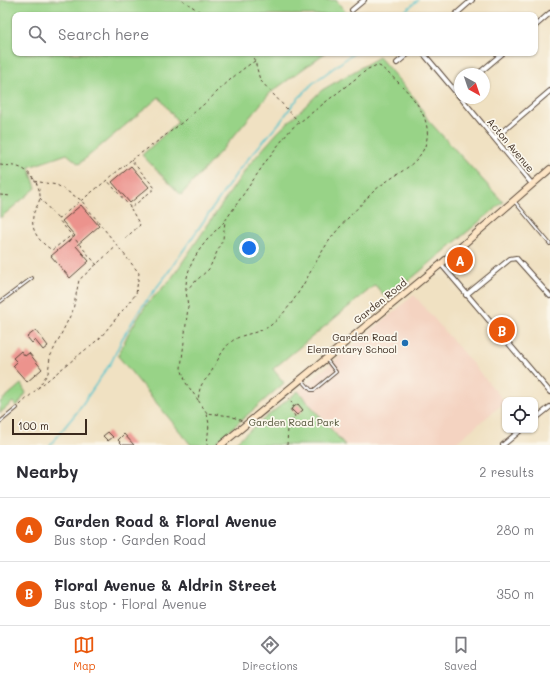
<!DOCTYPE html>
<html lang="en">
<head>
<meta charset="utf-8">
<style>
	:root { --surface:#fff; --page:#f7f7f7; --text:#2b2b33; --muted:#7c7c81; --line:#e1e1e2; --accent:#ea580c }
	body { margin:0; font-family:Mali,sans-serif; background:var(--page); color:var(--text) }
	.controls { position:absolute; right:12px; bottom:12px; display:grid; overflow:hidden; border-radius:8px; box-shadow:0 1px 3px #0004 }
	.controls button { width:36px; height:36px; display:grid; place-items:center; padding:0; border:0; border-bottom:1px solid var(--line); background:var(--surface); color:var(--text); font:20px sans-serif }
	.compass { position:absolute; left:454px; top:68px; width:36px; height:36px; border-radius:50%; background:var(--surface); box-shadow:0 1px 3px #0004; rotate:140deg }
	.scale { position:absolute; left:12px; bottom:10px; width:75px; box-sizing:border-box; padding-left:4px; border:2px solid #3b2a1e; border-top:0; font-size:11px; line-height:14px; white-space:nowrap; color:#3b2a1e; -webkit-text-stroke:3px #fbf7ec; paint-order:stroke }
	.you { position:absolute; left:249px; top:248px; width:14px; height:14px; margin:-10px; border:3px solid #fff; border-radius:50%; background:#1a73e8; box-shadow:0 0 0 6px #1a73e833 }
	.badge { display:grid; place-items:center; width:26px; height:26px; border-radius:50%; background:var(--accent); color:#fff; font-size:13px; font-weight:700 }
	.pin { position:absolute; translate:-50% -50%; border:2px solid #fff; box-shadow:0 1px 4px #0006 }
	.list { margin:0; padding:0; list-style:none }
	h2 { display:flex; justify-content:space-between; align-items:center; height:52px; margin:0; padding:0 16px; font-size:17px }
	h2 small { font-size:13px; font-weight:400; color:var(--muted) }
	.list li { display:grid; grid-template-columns:26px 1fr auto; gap:12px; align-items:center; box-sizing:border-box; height:64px; padding:0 16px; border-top:1px solid var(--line) }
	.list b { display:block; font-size:15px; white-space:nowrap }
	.list p { margin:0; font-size:13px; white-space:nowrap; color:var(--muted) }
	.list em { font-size:13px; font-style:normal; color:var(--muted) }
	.icon { flex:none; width:22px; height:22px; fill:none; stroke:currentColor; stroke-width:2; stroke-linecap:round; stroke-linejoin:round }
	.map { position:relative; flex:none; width:550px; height:445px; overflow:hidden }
	.search { position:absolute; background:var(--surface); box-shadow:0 1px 3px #0004; left:12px; right:12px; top:12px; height:44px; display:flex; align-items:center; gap:10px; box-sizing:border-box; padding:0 14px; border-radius:8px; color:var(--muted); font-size:15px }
	.sheet { height:180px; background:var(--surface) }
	nav { display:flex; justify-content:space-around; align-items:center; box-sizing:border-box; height:56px; border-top:1px solid var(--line); background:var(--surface); font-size:11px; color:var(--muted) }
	nav a { display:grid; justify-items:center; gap:2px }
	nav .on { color:var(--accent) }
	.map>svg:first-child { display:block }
</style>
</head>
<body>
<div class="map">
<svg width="550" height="445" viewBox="0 0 550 445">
	<rect width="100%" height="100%" fill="#fbf7ec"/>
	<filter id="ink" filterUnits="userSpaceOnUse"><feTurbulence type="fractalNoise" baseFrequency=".025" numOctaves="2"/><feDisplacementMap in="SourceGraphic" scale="8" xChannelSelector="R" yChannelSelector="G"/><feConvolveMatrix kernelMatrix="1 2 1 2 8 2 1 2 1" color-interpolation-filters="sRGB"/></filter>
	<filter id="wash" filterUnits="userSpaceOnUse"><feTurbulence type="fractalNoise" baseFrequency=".012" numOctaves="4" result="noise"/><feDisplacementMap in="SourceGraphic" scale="16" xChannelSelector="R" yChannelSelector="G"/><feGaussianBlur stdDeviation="0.9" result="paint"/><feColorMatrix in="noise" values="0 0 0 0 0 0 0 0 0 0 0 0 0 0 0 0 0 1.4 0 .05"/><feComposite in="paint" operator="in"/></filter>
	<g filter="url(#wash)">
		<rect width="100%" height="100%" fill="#f0e1c2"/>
		<!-- built -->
		<polygon fill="#f4d3c1" points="414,295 505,402 453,445 345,445 298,391"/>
		<!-- green -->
		<g fill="#98d387" stroke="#6a7e52">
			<polygon points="0,0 336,0 348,15 15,15 15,53 325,53 270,93 228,143 181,195 142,155 178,122 159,97 79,164 67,154 29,167 36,188 0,218"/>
			<polygon points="379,57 417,101 428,120 503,202 387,299 375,285 273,369 284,383 213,445 191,445 118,356 128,334 146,305 171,279 248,166 278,132 322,90"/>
			<polygon points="21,384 26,393 18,405 16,406 13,402 0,413 0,402"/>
			<polygon points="298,391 345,445 232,445"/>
		</g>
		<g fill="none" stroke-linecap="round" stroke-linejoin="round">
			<!-- stream -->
			<g stroke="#57c4cc" stroke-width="1.5">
				<polyline points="400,15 418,0"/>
				<polyline points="50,445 77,412 112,361 122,339 141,308 167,274 241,167 281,121 293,104 313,83 354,53"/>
			</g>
		</g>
		<g id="blocks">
			<!-- building -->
			<g fill="#ec938d">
				<polygon points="131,166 149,187 130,203 112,182"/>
				<polygon points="81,205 99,226 76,246 89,261 70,278 51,256 75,236 62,221"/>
				<polygon points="36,330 48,346 43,350 35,340 32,343 27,337"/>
				<polygon points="21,351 25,356 29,353 42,369 27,382 13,366 17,362 13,358"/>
				<polygon points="298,404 303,410 297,415 291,409"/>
				<polygon points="108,432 113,437 108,441 103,436"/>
				<polygon points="124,434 134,445 123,445 118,440"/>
			</g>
		</g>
	</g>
	<g filter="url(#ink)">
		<use href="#blocks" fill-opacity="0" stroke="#564537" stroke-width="1"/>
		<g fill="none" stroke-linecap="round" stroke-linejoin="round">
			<!-- lane casing -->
			<g stroke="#564537" stroke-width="4">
				<g id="lane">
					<polyline points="515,202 550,244"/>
					<polyline points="0,302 32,278"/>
					<polyline points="302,380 311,390 314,390 336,372 326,359"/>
					<polyline points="0,422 17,408"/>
				</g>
			</g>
			<!-- street casing -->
			<g stroke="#564537" stroke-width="6">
				<g id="street">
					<polyline points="352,10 364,0"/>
					<polyline points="455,15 472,0"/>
					<polyline points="535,26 550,13"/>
					<polyline points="423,53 460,97"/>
					<polyline points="397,63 409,53"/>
					<polyline points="478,74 503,53"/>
					<polyline points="461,98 532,184"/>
					<polyline points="495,138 550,91"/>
					<polyline points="441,264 550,392"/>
					<polyline points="466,295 510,259 516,258 550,296"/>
					<polyline points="535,419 550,407"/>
					<polyline points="503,445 521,430"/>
				</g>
			</g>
			<!-- secondary casing -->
			<g stroke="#564537" stroke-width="8">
				<polyline id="secondary" points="221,445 441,264 550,169"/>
			</g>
			<!-- path -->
			<g stroke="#564537" stroke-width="1" stroke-dasharray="3 3" stroke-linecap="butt">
				<polyline points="182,0 205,15"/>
				<polyline points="250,53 255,61 260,80 298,121"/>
				<path d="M131,160C156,143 180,125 203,105C220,90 235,73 255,61"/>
				<path d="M0,165C6,166 13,165 18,167C30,170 41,186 40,198C39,203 36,208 34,212C29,229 38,241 52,250L72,235"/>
				<polyline points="34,181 57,185 81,200 139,273 136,294 100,338 38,388"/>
				<polyline points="0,195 11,196"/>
				<polyline points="40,198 58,219"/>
				<polyline points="97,265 58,219 107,180 131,208 155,188 131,160 107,180"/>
				<path d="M186,290C185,262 206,240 224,222"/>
				<path d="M198,400L186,383L181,368L188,307L186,290L209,269L223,239L225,221L269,157L291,129L368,69L377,65L381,67C400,83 431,110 427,138C423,167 389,175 371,194C357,209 341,224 329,241C309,270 298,303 271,325C261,333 247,333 237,338C223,345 218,361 210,374C208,378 203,381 201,386C199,390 199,395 198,400L207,413L231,416L242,421"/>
				<polyline points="20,405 38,388 48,373 50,357 73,310 79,280 140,225 131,209"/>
				<polyline points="207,414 209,424 207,445"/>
				<polyline points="287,445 288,428 295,416 290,409 294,406 288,398"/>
			</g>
			<!-- lane -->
			<use href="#lane" stroke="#fff" stroke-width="2"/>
			<!-- street -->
			<use href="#street" stroke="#fff" stroke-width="4"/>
			<!-- secondary -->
			<use href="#secondary" stroke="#fde5c5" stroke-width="6"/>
		</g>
	</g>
	<!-- markers -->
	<circle fill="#1f6fb2" stroke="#fbf7ec" stroke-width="1.5" cx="405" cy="343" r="4"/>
	<g text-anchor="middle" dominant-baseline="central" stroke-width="3.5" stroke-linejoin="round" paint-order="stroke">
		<!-- street labels -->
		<g font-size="10" fill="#3b2a1e" stroke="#fbf7ec">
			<text transform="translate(511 145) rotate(50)">Acton Avenue</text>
			<text transform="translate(380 301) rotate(-39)">Garden Road</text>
		</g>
		<!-- poi labels -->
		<g font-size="10" fill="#3b2a1e" stroke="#fbf7ec" text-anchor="end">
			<text x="397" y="337">Garden Road<tspan x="397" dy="12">Elementary School</tspan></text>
		</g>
		<!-- park labels -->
		<g font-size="10" fill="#525438" stroke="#fbf7ec">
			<text x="294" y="422">Garden Road Park</text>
		</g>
	</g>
</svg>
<div class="controls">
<button><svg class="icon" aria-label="locate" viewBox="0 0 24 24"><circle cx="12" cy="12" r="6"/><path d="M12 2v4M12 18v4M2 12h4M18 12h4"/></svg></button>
</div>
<svg class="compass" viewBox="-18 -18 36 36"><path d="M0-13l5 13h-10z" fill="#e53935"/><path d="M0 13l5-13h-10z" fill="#7c7c81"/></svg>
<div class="scale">100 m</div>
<div class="you"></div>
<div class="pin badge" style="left:460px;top:260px">A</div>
<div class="pin badge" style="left:502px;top:330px">B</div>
<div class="search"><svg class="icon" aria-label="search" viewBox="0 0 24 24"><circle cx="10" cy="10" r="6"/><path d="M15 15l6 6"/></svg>Search here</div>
</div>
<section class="sheet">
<h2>Nearby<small>2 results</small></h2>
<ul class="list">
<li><span class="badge">A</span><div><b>Garden Road &amp; Floral Avenue</b><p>Bus stop · Garden Road</p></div><em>280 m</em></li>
<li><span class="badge">B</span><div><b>Floral Avenue &amp; Aldrin Street</b><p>Bus stop · Floral Avenue</p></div><em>350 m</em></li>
</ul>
</section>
<nav>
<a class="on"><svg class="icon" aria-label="map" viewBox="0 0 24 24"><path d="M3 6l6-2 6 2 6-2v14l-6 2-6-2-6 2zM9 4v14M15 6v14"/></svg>Map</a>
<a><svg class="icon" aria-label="directions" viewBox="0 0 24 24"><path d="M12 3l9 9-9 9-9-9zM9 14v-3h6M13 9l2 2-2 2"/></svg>Directions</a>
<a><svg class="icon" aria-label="saved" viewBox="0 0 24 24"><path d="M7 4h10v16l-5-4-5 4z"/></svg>Saved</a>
</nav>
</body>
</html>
